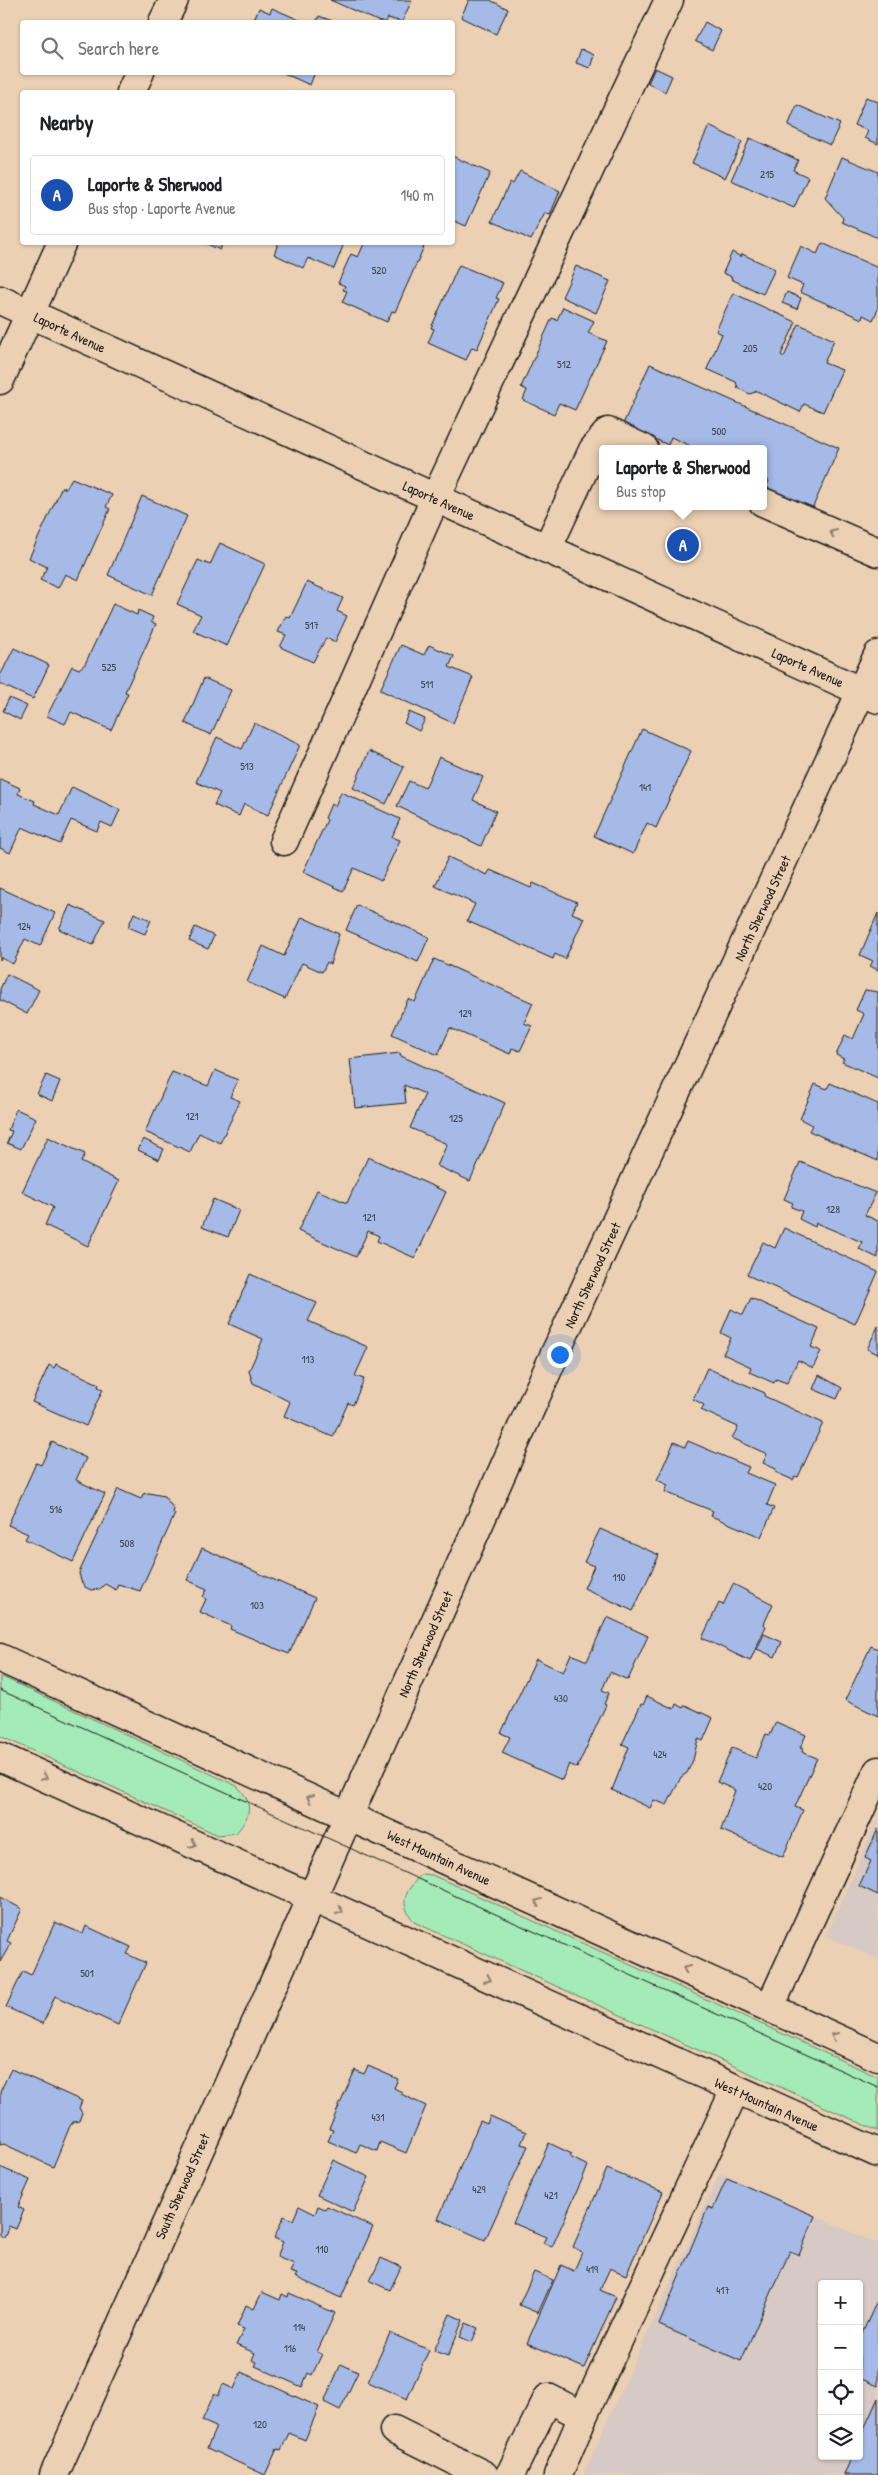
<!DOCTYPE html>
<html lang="en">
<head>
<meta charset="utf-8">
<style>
	:root { --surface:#fff; --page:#f6f6f6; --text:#202124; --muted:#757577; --line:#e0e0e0; --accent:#1a73e8 }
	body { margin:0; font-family:"Patrick Hand",sans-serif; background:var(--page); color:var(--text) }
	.controls { position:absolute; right:15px; bottom:15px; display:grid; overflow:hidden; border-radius:5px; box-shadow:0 1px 4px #0004 }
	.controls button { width:45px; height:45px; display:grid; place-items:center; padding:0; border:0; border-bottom:1px solid var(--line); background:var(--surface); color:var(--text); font:25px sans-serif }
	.you { position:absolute; left:559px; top:1354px; width:18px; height:18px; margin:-12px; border:4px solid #fff; border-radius:50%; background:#1a73e8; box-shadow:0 0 0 8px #1a73e833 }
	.badge { display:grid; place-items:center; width:32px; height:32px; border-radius:50%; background:var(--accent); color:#fff; font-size:16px; font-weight:700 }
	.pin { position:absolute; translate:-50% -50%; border:2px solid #fff; box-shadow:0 1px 5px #0006 }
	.popup { position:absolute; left:599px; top:445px; width:168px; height:65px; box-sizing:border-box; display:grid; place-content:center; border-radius:5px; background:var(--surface); filter:drop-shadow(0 1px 4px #0005); font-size:16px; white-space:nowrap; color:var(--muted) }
	.popup b { font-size:19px; color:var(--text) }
	.popup::after { content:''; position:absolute; left:50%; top:100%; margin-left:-10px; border:10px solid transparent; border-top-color:var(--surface) }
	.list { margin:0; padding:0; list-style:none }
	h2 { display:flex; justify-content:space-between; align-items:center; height:65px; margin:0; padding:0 20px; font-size:21px }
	h2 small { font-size:16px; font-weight:400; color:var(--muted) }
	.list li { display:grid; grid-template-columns:32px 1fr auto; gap:15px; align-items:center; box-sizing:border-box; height:80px; margin:0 10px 10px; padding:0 10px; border:1px solid var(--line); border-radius:5px }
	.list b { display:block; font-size:19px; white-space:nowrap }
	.list p { margin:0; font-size:16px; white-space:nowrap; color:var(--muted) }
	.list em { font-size:16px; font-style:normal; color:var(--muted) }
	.icon { flex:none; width:28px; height:28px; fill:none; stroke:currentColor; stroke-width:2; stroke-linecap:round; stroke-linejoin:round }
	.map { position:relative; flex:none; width:878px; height:2475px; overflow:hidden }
	.search { position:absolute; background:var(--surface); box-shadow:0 1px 4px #0004; left:20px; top:20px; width:435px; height:55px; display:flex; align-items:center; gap:12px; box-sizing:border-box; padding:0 18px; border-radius:5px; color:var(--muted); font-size:19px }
	.panel { position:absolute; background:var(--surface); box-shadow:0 1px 4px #0004; left:20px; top:90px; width:435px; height:155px; border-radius:5px }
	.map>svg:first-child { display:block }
</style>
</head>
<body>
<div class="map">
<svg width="878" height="2475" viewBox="0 0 878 2475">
	<rect width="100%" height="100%" fill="#ecd0b3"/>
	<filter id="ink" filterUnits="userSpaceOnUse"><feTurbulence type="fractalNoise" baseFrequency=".02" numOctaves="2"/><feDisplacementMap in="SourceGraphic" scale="10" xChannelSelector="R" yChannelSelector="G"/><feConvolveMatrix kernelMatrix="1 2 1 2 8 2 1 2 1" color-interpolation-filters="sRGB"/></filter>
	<g filter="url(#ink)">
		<!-- built -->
		<g fill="#d7c9c3" fill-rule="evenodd">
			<polygon points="878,1819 878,1959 826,1936"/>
			<path d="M720,2173L878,2244V2475H583ZM822,2284H859V2456H822Z"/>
		</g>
		<!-- green -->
		<g fill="#a4ebb8" stroke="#60846a">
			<path d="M0,1676L237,1786C254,1803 251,1816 236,1833L218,1835L0,1736Z"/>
			<path d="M422,1874L432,1875L878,2077V2131L416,1923C397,1904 405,1891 422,1874Z"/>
		</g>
		<!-- building -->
		<g fill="#a6bae8" stroke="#1c1c1c">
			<polygon points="330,0 412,0 402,22 388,18 386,22 380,22"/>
			<polygon points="469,0 490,0 508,9 496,34 461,17"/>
			<polygon points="259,8 270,13 272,8 304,22 253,22"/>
			<polygon points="319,16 335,22 316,22"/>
			<polygon points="705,22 721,31 712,50 695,41"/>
			<polygon points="581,49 594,55 590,68 576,63"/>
			<polygon points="655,68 672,76 665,92 648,83"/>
			<polygon points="281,72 315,72 310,85"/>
			<polygon points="866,97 878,102 878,144 865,138 868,131 854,125"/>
			<polygon points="797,105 840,124 830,145 788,126"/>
			<polygon points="709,126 742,142 725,178 692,163"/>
			<polygon points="750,138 798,160 793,170 808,177 794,208 731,180"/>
			<polygon points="452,156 490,173 466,226 452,220"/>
			<polygon points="842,157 878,172 878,238 842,222 843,218 825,198"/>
			<polygon points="520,171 560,191 550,215 545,213 531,240 492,221 510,182 513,184"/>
			<polygon points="203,242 223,242 220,250"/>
			<polygon points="279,242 343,242 343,246 334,269 308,258 303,268 274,254"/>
			<polygon points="365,242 426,242 395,312 392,311 387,322 342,302 347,291 343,290 345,286 338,283 351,254 358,257"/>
			<polygon points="822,243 878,268 878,309 873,320 863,315 862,319 800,292 803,285 787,278 801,246 817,254"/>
			<polygon points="732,252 741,257 742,254 775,269 763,294 731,279 732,277 723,273"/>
			<polygon points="459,265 503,283 496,298 499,299 477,349 472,347 466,360 428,343 434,329 431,328"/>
			<polygon points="576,266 610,281 596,313 562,297"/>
			<polygon points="787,292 801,298 797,309 782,303"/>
			<polygon points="733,293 796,322 781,355 784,357 799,324 834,340 824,363 842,370 823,412 804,404 800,412 757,391 750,394 738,388 736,382 707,369 722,334 716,331"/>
			<polygon points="563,307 594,321 588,333 607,341 575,410 559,403 554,414 523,400 527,390 521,387 552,318 557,320"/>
			<polygon points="650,364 839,448 812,509 766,488 769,481 763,478 763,449 697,449 671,437 668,445 623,424"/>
			<polygon points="72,478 112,495 106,507 110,509 78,580 65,574 58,588 40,580 47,567 29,558 62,487 66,489"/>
			<polygon points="142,496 187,516 152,595 108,575"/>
			<polygon points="220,543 265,564 227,646 193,631 201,615 177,604 198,560 210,565"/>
			<polygon points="307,582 343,598 337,611 347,616 335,642 326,638 313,662 280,647 286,635 278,632 286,616 290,618"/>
			<polygon points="113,604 137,615 138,610 153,617 151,622 156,624 125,692 128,693 111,730 71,712 65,724 47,716 72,666 79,669 85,664"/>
			<polygon points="401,645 424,655 429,645 454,656 449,667 473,677 453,723 380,690"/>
			<polygon points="14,648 49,665 33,699 0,684 0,676"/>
			<polygon points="204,678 231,690 211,735 185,723"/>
			<polygon points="9,698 27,706 20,720 3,711"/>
			<polygon points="409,712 425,719 419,731 404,723"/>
			<polygon points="254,723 300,745 268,815 244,804 239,816 214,805 220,793 196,782 217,737 242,749"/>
			<polygon points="642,729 691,751 656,828 647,823 633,854 594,836"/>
			<polygon points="369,751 404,767 386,804 353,788"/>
			<polygon points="439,757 483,777 473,800 496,811 481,846 397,806 409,781 425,788"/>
			<polygon points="0,779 20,788 18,794 35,801 34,804 59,815 72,787 120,810 112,827 101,822 97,831 71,820 60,844 22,827 10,853 0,848"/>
			<polygon points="341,792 400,819 392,837 400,840 381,881 354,868 343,891 303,872 327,820 325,818 331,804 335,806"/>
			<polygon points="448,857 487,875 490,870 531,888 533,883 577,902 572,913 584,918 565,959 555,954 553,959 467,921 475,904 435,886"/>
			<polygon points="0,888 55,913 40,946 25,939 13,964 1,958 0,960"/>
			<polygon points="70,905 105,920 93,945 59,929"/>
			<polygon points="357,905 429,937 418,962 346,930"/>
			<polygon points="134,913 151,920 145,934 128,927"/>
			<polygon points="878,913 878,970 870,966 873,961 860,955"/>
			<polygon points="302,917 339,934 330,964 327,962 322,972 302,963 285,999 247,982 263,946 284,956"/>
			<polygon points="195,927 214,936 208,949 189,941"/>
			<polygon points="434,959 533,1003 524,1023 532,1026 520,1051 512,1048 510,1054 450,1028 438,1055 392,1034 408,999 415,1002"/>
			<polygon points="7,974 39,990 27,1014 0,1000 0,989"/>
			<polygon points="865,990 878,992 878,1078 842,1062 844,1059 836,1055 845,1035 853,1039 864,1014 856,1010"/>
			<polygon points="400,1053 401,1056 505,1103 470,1181 437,1166 447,1144 410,1128 425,1094 404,1085 406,1103 355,1108 350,1059"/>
			<polygon points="215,1070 238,1080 230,1097 240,1101 220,1143 199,1133 190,1152 145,1132 172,1072 208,1086"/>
			<polygon points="46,1075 60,1081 52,1101 37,1094"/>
			<polygon points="830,1083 878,1104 878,1161 809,1131 812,1125 800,1119 815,1084 827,1089"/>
			<polygon points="16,1109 36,1118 21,1149 7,1143 12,1131 8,1130"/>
			<polygon points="48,1137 85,1154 81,1162 119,1181 88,1246 45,1225 53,1207 22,1192"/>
			<polygon points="143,1139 164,1149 159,1160 138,1150"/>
			<polygon points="368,1157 446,1192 415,1258 377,1241 379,1236 368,1231 356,1257 298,1231 317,1190 347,1203"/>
			<polygon points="800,1162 876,1193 865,1215 878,1221 878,1258 859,1249 862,1242 816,1223 815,1227 799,1219 802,1211 791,1207 793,1203 784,1199"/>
			<polygon points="213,1199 239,1210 228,1237 202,1227"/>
			<polygon points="784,1228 878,1272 855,1324 747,1275 763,1242 775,1248"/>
			<polygon points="250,1274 317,1303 308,1321 368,1347 355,1376 364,1379 353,1405 348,1403 333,1437 284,1416 290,1402 253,1383 249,1371 263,1339 229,1324"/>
			<polygon points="751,1298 819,1329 811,1347 821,1351 813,1368 798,1360 787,1383 776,1379 774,1383 749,1372 751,1367 723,1354 731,1338 721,1333 731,1309 743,1315"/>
			<polygon points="878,1326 878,1354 867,1349"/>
			<polygon points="56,1364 99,1384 98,1387 103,1389 86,1426 32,1402 49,1365 54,1368"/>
			<polygon points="707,1368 765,1393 764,1396 823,1423 798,1477 795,1476 793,1480 775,1472 776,1469 763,1463 767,1454 732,1438 738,1427 701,1410 704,1405 693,1399"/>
			<polygon points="819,1375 842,1388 837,1399 813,1389"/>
			<polygon points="688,1441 749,1467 746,1473 775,1485 767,1505 774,1508 761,1537 711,1516 713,1511 665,1492 668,1485 657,1480 674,1442 685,1447"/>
			<polygon points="52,1442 86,1458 76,1480 105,1494 73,1562 25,1539 28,1534 8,1525 36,1463 41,1465"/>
			<polygon points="118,1489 141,1499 143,1494 149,1493 164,1496 174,1509 173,1513 175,1514 140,1591 118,1584 116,1590 105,1584 100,1589 91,1590 85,1587 81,1581 79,1573"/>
			<polygon points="600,1529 659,1555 633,1611 584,1588 594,1566 584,1562"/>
			<polygon points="202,1548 315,1598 289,1654 230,1629 231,1626 200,1612 206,1599 203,1597 207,1589 187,1580"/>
			<polygon points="733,1584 773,1604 764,1624 766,1626 750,1661 702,1638 719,1603 723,1605"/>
			<polygon points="607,1617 648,1636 628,1680 610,1672 602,1690 609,1693 604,1704 606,1705 577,1768 569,1764 562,1780 502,1753 510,1737 501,1733 536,1659 563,1672 571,1654 587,1661"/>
			<polygon points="764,1634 782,1642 775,1657 757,1649"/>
			<polygon points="871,1646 878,1649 878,1716 845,1700"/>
			<polygon points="647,1696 674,1709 676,1704 683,1708 685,1705 713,1718 703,1741 698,1739 693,1760 687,1773 681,1777 667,1805 654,1800 650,1808 612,1790 629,1747 622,1744 641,1704 643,1705"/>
			<polygon points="776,1722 806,1735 800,1748 803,1749 802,1752 817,1758 795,1807 803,1810 783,1857 721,1830 735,1790 717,1782 732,1748 756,1758 766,1734 770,1735"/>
			<polygon points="878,1829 878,1895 859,1886 871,1861 865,1858"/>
			<polygon points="0,1897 22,1909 7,1941 11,1943 0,1962"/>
			<polygon points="55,1922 83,1934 86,1926 131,1947 127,1954 146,1963 118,2025 55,1996 43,2024 6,2007 23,1971 31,1975"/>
			<polygon points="368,2066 398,2079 394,2088 402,2092 401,2094 426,2106 406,2153 380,2142 377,2151 360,2144 356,2153 328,2141 333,2130 329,2129 355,2070 364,2074"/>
			<polygon points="11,2069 82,2101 79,2108 82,2113 79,2121 73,2122 70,2126 53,2167 4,2144 0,2145 0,2092"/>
			<polygon points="490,2116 526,2132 521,2144 528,2146 485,2240 438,2219 480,2121 487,2124"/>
			<polygon points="549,2143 572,2154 570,2157 588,2166 552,2247 543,2243 546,2237 513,2223"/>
			<polygon points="333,2160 369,2177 353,2212 317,2195"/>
			<polygon points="0,2167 30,2180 18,2207 24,2210 16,2229 9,2226 4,2237 0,2236"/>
			<polygon points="607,2169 663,2192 626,2275 610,2268 600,2290 616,2297 584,2368 527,2343 561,2265 574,2271 582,2252 573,2247"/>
			<polygon points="727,2178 815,2216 799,2255 790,2251 741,2361 659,2325 708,2207 713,2209"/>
			<polygon points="299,2206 315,2214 318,2206 325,2209 327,2206 373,2227 341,2298 295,2277 297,2274 290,2272 294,2264 277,2257 283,2242 274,2238 284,2216 293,2220"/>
			<polygon points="381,2258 401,2267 390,2290 370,2281"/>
			<polygon points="534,2272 553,2280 538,2313 519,2305"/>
			<polygon points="262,2292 280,2300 282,2294 288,2297 289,2293 335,2313 317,2352 322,2354 312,2375 308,2373 302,2387 255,2366 257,2362 252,2360 255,2353 236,2345 244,2329 237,2326 246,2305 254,2309"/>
			<polygon points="878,2299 878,2386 859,2378 859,2340"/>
			<polygon points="450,2314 463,2320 448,2356 434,2351"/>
			<polygon points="466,2323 478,2328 472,2342 460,2337"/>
			<polygon points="390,2333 429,2350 407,2399 368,2382"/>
			<polygon points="341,2364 358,2372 340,2410 324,2402"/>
			<polygon points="241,2372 319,2407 305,2440 289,2433 281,2450 277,2449 265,2475 207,2448 216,2427 202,2421 214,2394 218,2396 223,2384 234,2389"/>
			<polygon points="878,2398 878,2475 844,2475 852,2456 859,2456 859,2440"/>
		</g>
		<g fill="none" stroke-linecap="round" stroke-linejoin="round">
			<!-- minor casing -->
			<g stroke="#1c1c1c" stroke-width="31">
				<g id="minor">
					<polyline points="163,22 174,0"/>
					<polyline points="131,92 140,72"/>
					<polyline points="0,300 878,699"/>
					<polyline points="0,380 62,242"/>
					<polyline points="763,502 878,552"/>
					<polyline points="547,549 593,450 608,432 644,449"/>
					<polyline points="284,841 435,499 669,0"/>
					<polyline points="0,1658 878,2057"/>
					<polyline points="0,1757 878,2153"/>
					<polyline points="770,2007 878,1771"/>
					<polyline points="394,2430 484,2475"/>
					<polyline points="54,2475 553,1358 878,655"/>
					<polyline points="510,2475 548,2398 583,2416"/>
					<polyline points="558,2475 583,2416 735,2090"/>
				</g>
			</g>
			<!-- minor -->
			<use href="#minor" stroke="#ecd0b3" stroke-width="28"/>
			<!-- tram -->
			<polyline stroke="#1c1c1c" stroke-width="1" points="0,1690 878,2087"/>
		</g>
		<!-- one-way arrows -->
		<defs><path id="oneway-chevron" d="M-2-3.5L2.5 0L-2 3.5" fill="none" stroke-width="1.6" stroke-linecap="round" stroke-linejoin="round" transform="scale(1.25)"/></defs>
		<g stroke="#8e7f6f">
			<use href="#oneway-chevron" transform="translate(833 533) rotate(-156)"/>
			<use href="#oneway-chevron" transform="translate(44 1777) rotate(24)"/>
			<use href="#oneway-chevron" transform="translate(310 1798) rotate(-156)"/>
			<use href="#oneway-chevron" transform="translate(193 1844) rotate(24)"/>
			<use href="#oneway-chevron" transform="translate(538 1902) rotate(-156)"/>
			<use href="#oneway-chevron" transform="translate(340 1911) rotate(25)"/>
			<use href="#oneway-chevron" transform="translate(686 1969) rotate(-156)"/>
			<use href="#oneway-chevron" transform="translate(488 1979) rotate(24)"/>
			<use href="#oneway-chevron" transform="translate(834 2036) rotate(-155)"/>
		</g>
	</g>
	<g text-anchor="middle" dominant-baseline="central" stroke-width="4" stroke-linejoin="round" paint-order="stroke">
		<!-- number labels -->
		<g font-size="11" fill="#3e444f">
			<text x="767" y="174">215</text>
			<text x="379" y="270">520</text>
			<text x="750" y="348">205</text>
			<text x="564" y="364">512</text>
			<text x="719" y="431">500</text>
			<text x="312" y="625">517</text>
			<text x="109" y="667">525</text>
			<text x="427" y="684">511</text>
			<text x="247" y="766">513</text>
			<text x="645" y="787">141</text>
			<text x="24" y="926">124</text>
			<text x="465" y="1013">129</text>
			<text x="192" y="1116">121</text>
			<text x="456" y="1118">125</text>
			<text x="833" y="1209">128</text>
			<text x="369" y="1217">121</text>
			<text x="308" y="1359">113</text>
			<text x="56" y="1509">516</text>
			<text x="127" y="1543">508</text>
			<text x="619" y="1577">110</text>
			<text x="257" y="1605">103</text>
			<text x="561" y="1698">430</text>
			<text x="660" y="1754">424</text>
			<text x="765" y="1786">420</text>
			<text x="87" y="1973">501</text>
			<text x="378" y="2117">431</text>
			<text x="479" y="2189">429</text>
			<text x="551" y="2195">421</text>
			<text x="322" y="2249">110</text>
			<text x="592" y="2269">419</text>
			<text x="723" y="2290">417</text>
			<text x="299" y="2327">114</text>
			<text x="290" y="2348">116</text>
			<text x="260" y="2424">120</text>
		</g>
		<!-- street labels -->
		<g font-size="14" fill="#1c1c1c" stroke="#ecd0b3">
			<text transform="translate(70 332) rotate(25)">Laporte Avenue</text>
			<text transform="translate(439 500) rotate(24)">Laporte Avenue</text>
			<text transform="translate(808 667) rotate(24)">Laporte Avenue</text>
			<text transform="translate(762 908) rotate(-65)">North Sherwood Street</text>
			<text transform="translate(592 1275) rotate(-65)">North Sherwood Street</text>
			<text transform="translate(425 1644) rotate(-66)">North Sherwood Street</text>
			<text transform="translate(439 1857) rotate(25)">West Mountain Avenue</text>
			<text transform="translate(767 2104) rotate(24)">West Mountain Avenue</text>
			<text transform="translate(182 2186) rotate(-66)">South Sherwood Street</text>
		</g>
	</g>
</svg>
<div class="controls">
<button>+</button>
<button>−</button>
<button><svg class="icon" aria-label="locate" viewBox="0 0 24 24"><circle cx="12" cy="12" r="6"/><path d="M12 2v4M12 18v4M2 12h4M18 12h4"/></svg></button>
<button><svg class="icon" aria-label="layers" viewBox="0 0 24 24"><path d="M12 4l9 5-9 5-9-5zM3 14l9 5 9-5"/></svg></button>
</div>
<div class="you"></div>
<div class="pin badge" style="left:683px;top:545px;background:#1a4fb4">A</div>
<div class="popup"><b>Laporte &amp; Sherwood</b>Bus stop</div>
<div class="search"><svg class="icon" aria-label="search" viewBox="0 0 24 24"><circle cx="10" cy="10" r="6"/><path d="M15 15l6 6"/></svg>Search here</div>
<section class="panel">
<h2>Nearby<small></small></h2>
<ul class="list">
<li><span class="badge" style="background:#1a4fb4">A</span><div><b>Laporte &amp; Sherwood</b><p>Bus stop · Laporte Avenue</p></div><em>140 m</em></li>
</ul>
</section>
</div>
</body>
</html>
